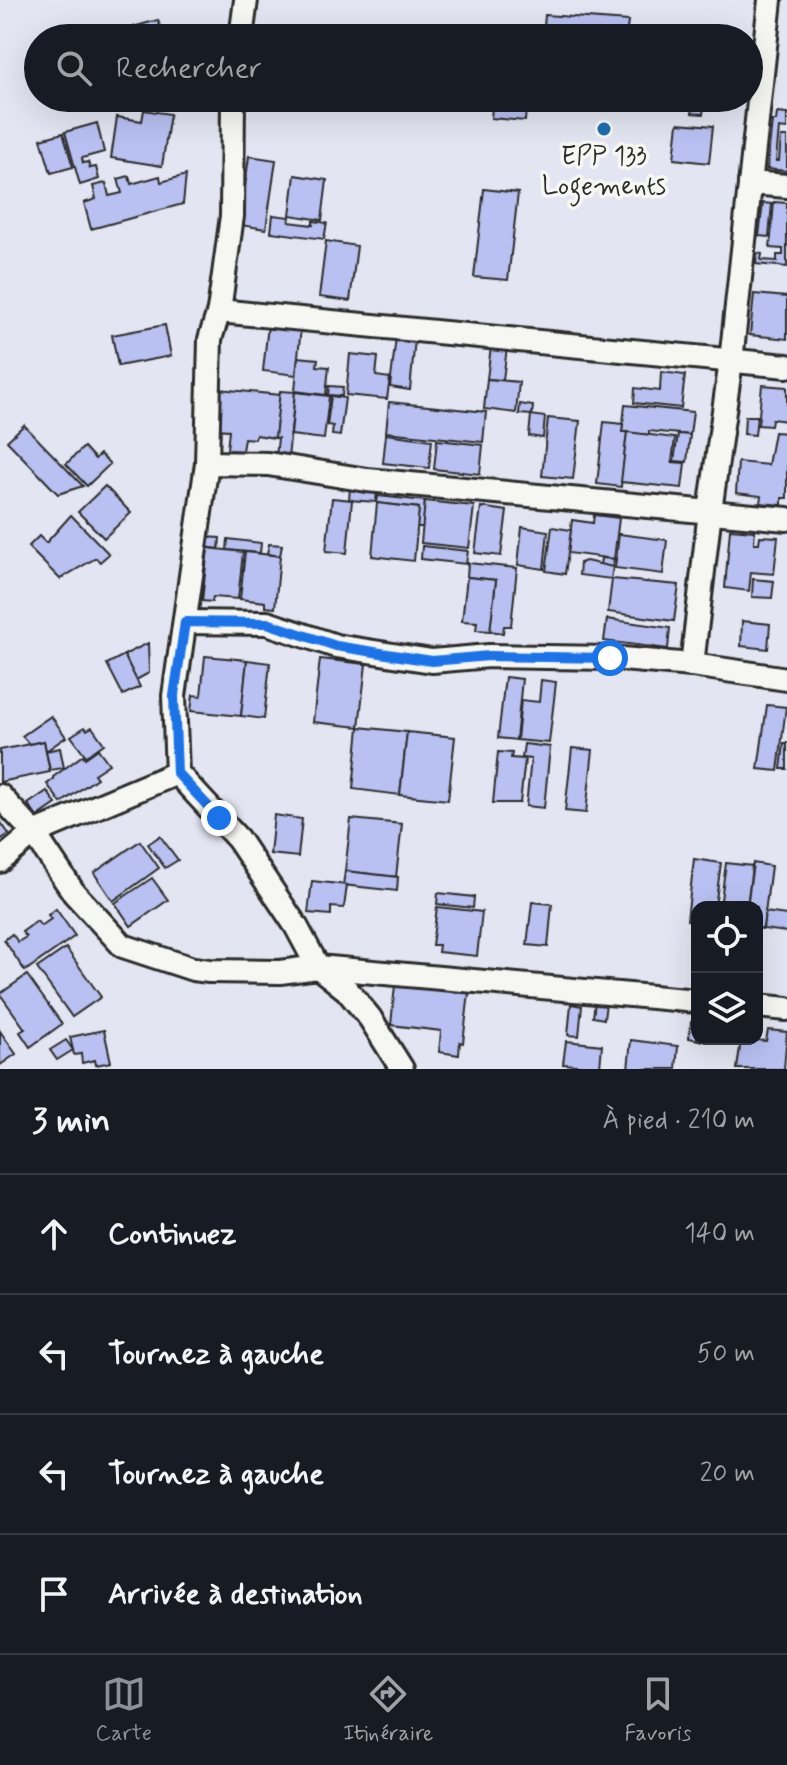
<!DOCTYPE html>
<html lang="fr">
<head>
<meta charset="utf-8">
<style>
	:root { --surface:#171b24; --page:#242831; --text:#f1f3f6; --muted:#9ea1a6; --line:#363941; --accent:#8c9099 }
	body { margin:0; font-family:Mynerve,sans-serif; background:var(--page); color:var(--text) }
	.controls { position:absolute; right:24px; bottom:24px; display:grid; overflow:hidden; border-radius:16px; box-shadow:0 8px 32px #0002 }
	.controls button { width:72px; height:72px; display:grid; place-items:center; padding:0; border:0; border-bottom:2px solid var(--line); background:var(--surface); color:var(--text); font:40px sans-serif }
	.stop { position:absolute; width:24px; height:24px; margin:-18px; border:6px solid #1a73e8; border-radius:50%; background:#fff }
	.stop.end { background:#1a73e8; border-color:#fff; box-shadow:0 2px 8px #0008 }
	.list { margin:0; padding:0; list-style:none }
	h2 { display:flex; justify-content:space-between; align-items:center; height:104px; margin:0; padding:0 32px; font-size:34px }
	h2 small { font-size:26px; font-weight:400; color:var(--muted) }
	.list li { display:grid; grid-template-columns:52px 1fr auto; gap:24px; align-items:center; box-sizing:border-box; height:120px; padding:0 32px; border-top:2px solid var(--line) }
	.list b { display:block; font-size:30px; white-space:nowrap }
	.list em { font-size:26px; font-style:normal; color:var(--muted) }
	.icon { flex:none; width:44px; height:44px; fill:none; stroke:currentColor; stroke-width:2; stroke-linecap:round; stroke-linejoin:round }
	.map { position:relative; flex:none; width:787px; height:1069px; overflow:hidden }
	.search { position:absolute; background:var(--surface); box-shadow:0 8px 32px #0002; left:24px; right:24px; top:24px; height:88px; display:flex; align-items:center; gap:20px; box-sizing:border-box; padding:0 28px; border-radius:44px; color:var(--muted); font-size:30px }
	.sheet { height:584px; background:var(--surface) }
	nav { display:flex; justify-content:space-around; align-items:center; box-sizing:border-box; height:112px; border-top:2px solid var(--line); background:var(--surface); font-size:22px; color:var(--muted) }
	nav a { display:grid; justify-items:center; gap:4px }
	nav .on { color:var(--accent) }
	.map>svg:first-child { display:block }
</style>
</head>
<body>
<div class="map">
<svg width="787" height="1069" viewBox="0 0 787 1069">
	<rect width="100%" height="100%" fill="#e3e6f2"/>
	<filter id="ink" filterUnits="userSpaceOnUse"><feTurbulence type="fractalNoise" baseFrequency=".0125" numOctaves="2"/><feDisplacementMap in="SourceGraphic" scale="16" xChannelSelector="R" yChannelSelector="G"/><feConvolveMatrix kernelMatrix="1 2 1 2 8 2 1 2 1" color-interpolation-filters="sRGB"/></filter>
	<g filter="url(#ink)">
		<!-- building -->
		<g fill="#b8c1f2" stroke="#2b2b2b" stroke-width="2">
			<polygon points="545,15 628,21 626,38 543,38"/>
			<polygon points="158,20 164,38 93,38"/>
			<polygon points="500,30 535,34 534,38 499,38"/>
			<polygon points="38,52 38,83 30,54"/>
			<polygon points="493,98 527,98 525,121 491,118"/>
			<polygon points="694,98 705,100 703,114 692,113"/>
			<polygon points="144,110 170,114 162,166 111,158 117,117 142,121"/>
			<polygon points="777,113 787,114 787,129 779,128 776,161 779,161 781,137 787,137 787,171 767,169 772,121 776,121"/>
			<polygon points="97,123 104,152 82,158 83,163 88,162 90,168 96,167 99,179 80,185 65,132"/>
			<polygon points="678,123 713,126 709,163 674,159"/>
			<polygon points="63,133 73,167 51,173 41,139"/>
			<polygon points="249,156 276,160 266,229 240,225"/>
			<polygon points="186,175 183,204 91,229 84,203 96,199 93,186 106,183 109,196 122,193 118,179 129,176 131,184 160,176 161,182"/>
			<polygon points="295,175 327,180 322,220 290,215"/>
			<polygon points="484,189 518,193 508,280 474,277"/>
			<polygon points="774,202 787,203 787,267 756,264 757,253 762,254 761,260 777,261 777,255 783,255 783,249 770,248"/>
			<polygon points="763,203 772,204 769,237 759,236"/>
			<polygon points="273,215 290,217 289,222 313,225 313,221 327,223 324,239 271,232"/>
			<polygon points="326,241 357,246 350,301 319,297"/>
			<polygon points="754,294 787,297 787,339 750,335"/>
			<polygon points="165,325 171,356 118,366 112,335"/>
			<polygon points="268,325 301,328 296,375 263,371"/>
			<polygon points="396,337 415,339 410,390 390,387"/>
			<polygon points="491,346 507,347 503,380 487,379"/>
			<polygon points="350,354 378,357 376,376 390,378 387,399 346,395"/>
			<polygon points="298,357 318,359 317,366 329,367 326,395 295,391"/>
			<polygon points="661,372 685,375 681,408 634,403 635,388 660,391"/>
			<polygon points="487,379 519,382 516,413 484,409"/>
			<polygon points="762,385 787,387 787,421 772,419 771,426 758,425"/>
			<polygon points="329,386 343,387 342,396 328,395"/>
			<polygon points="219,389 280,395 275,438 256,435 255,439 244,438 242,451 227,450 229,430 215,429"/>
			<polygon points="280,391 295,392 288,458 276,457 278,438 275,438"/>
			<polygon points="295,392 329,396 324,439 291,435"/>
			<polygon points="331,396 345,398 340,436 332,435 333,426 327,425"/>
			<polygon points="389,402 486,412 483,442 386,432"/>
			<polygon points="520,404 533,406 532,415 519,414"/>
			<polygon points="625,405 693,412 690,435 649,431 649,435 622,432"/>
			<polygon points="531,415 545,417 543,438 529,436"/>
			<polygon points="745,416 757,416 755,435 744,434"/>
			<polygon points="548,418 580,421 573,479 542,476"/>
			<polygon points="604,422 623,424 622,432 627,432 621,487 597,484"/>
			<polygon points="24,425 83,486 58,494 7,441"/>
			<polygon points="627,432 675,438 672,462 685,463 682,488 621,482"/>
			<polygon points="774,432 787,433 787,498 782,498 782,505 760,503 761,496 736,493 738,462 768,465"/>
			<polygon points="386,434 432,440 429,468 383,463"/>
			<polygon points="678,434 690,435 687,462 674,461"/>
			<polygon points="437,440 483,445 480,474 434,469"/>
			<polygon points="84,447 95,459 100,454 110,464 87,486 66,464"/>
			<polygon points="105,486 131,513 104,538 78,512"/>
			<polygon points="350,487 377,490 376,502 349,500"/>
			<polygon points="378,496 425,501 423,527 417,527 419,508 377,503"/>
			<polygon points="332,498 352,500 347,553 326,551"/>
			<polygon points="425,501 474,506 469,548 421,543"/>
			<polygon points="377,503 419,508 414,561 372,556"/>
			<polygon points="481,507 507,511 501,556 475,553"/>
			<polygon points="71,515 109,554 100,562 96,558 60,579 28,547 39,536 46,543"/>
			<polygon points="594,515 619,518 614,559 568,553 572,520 593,523"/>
			<polygon points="522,527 548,531 544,569 518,565"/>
			<polygon points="552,527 571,530 565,574 546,571"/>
			<polygon points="730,529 755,531 754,543 759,543 760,536 778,537 774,574 751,572 749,591 725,588"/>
			<polygon points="619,534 667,540 663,574 615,568"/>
			<polygon points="206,537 220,538 219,549 205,547"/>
			<polygon points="228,539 261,543 260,553 227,550"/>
			<polygon points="269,544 282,545 280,556 267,554"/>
			<polygon points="422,546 468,551 466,564 421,559"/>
			<polygon points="208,548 243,552 238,599 213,597 212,602 202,601"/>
			<polygon points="245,552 280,556 275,608 265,607 265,602 240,599"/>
			<polygon points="601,558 614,559 613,567 600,565"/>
			<polygon points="586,561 613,567 611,579 579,575 580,563"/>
			<polygon points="468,563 517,568 511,626 504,626 503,633 490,631 496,580 467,577"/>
			<polygon points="467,577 496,580 490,631 476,630 477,622 462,621"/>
			<polygon points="612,579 679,585 674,621 608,612"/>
			<polygon points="753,579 774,581 772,598 752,597"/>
			<polygon points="607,619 670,628 668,649 604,641"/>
			<polygon points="742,621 770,624 768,649 741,646"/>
			<polygon points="148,643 149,673 136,680 124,655"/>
			<polygon points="124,655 140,687 123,695 107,664"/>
			<polygon points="205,656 247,660 241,716 191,711 193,695 201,696"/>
			<polygon points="320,659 366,664 359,727 313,722"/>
			<polygon points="247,660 270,663 264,719 241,716"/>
			<polygon points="505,677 522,679 516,740 498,738"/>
			<polygon points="541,680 556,682 549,743 517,740 521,700 539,702"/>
			<polygon points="767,705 786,707 778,771 758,769"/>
			<polygon points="51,716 66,737 46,751 44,741 29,744 22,736"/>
			<polygon points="85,727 87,730 92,727 104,744 86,756 71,736"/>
			<polygon points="359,727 407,732 400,795 353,789"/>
			<polygon points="407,732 455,737 448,800 400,795"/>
			<polygon points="44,741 50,772 0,782 0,750"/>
			<polygon points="784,743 787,743 787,769 781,769"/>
			<polygon points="524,744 550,747 544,808 526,806 531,759 522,758"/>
			<polygon points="60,748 64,768 50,770 46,751"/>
			<polygon points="572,748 593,750 586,813 565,811"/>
			<polygon points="98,749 109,764 94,774 97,778 61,803 47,784 54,779 53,777 83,755 85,758"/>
			<polygon points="498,752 512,753 511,758 525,759 520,803 493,803"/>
			<polygon points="47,791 56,804 37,817 28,804"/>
			<polygon points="274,815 302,819 298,857 270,854"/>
			<polygon points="351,819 402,824 396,877 345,871"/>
			<polygon points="0,821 9,834 0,840"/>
			<polygon points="160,836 178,860 165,868 148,844"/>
			<polygon points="140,841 159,868 113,901 94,873"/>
			<polygon points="694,859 721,863 715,907 697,907 697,921 687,920"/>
			<polygon points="726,863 752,866 747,907 720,907"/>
			<polygon points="753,863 771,866 763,929 757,928 757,907 747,907"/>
			<polygon points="345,871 398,877 397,891 343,885"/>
			<polygon points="152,878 168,900 131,926 115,903"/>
			<polygon points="312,881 347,885 344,908 331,907 331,915 308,913"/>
			<polygon points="438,893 474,897 473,908 437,904"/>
			<polygon points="532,902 552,904 548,947 527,945"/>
			<polygon points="437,907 482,912 477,956 438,952 439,945 432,945"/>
			<polygon points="56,909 75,936 25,971 4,940 12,934 18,942 26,937 22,932 37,921 41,926 51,919 48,915"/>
			<polygon points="765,912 787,915 787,932 763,929"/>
			<polygon points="66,948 101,997 72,1017 37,968"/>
			<polygon points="27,975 62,1024 30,1047 20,1032 25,1029 0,994"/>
			<polygon points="395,985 469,993 463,1043 460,1042 459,1055 439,1052 441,1031 391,1025"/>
			<polygon points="595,1002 606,1003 604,1019 593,1017"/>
			<polygon points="571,1004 582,1006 579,1036 568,1035"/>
			<polygon points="691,1022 697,1023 697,1039 703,1041 689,1038"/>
			<polygon points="104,1030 111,1062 96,1065 95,1060 82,1063 81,1054 74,1055 70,1037"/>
			<polygon points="768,1030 787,1032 784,1069 737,1069 741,1039 766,1041"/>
			<polygon points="0,1031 16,1054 0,1065"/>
			<polygon points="66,1040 73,1050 57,1060 50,1050"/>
			<polygon points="631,1040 678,1046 676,1069 628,1069"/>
			<polygon points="566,1041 602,1045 600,1067 563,1064"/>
		</g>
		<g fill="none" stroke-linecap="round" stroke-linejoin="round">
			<!-- minor casing -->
			<g stroke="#2b2b2b" stroke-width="28">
				<g id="minor">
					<polyline points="241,38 246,0"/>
					<polyline points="233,98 232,216 219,311 210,339 207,463 174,696 177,773 238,839 296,926 318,967 347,990 370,1018 402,1069"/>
					<polyline points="750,183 787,186"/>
					<polyline points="219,311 787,366"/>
					<polyline points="207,463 268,464 367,480 787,519"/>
					<polyline points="185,622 267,623 336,646 432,661 489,656 610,658 692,665 787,679"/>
					<polyline points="692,665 710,511 731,361 770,0"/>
					<polyline points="0,796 34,833 74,893 123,946 193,969 209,971 280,972 318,967 697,1001"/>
					<polyline points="0,861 34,833 177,773"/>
					<polyline points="757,1006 787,1009"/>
				</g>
			</g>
			<!-- minor -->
			<use href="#minor" stroke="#f6f6f2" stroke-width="22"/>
		</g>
	</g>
	<g fill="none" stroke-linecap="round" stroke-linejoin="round" filter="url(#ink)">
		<!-- route -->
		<polyline stroke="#1a73e8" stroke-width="10" points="219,818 177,773 174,696 185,622 267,623 336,646 432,661 489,656 610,658"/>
	</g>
	<!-- markers -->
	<circle fill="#1f6fb2" stroke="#f6f6f2" stroke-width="3" cx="604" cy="129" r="8"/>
	<g text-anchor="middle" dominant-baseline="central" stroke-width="7" stroke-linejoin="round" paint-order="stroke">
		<!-- poi labels -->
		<g font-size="26" fill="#2b2b2b" stroke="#f6f6f2">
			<text x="604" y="157">EPP 133<tspan x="604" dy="30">Logements</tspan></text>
		</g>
	</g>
</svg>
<div class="controls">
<button><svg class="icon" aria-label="locate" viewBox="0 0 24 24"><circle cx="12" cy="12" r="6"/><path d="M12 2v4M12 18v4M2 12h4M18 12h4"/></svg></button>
<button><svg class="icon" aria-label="layers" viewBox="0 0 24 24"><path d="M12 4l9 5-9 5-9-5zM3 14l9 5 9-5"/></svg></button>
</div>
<div class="stop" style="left:610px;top:658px"></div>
<div class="stop end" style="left:219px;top:818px"></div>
<div class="search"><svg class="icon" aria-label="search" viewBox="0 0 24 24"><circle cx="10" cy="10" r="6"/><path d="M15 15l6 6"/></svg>Rechercher</div>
</div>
<section class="sheet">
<h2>3 min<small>À pied · 210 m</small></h2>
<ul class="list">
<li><svg class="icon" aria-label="ahead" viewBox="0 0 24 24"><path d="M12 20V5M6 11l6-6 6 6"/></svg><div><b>Continuez</b></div><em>140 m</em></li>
<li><svg class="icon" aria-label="left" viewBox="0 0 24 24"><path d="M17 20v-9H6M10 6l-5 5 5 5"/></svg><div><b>Tournez à gauche</b></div><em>50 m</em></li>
<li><svg class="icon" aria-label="left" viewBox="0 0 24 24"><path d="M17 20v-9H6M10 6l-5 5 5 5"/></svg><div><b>Tournez à gauche</b></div><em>20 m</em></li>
<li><svg class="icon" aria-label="arrive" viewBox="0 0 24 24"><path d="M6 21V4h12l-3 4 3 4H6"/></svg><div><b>Arrivée à destination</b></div></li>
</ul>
</section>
<nav>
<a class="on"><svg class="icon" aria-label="map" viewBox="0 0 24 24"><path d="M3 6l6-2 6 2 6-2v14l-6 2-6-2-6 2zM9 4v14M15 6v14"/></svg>Carte</a>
<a><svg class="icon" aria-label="directions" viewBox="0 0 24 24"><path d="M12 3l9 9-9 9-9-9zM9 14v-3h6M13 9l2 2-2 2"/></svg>Itinéraire</a>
<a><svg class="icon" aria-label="saved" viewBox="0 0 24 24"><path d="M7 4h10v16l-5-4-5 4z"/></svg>Favoris</a>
</nav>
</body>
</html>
